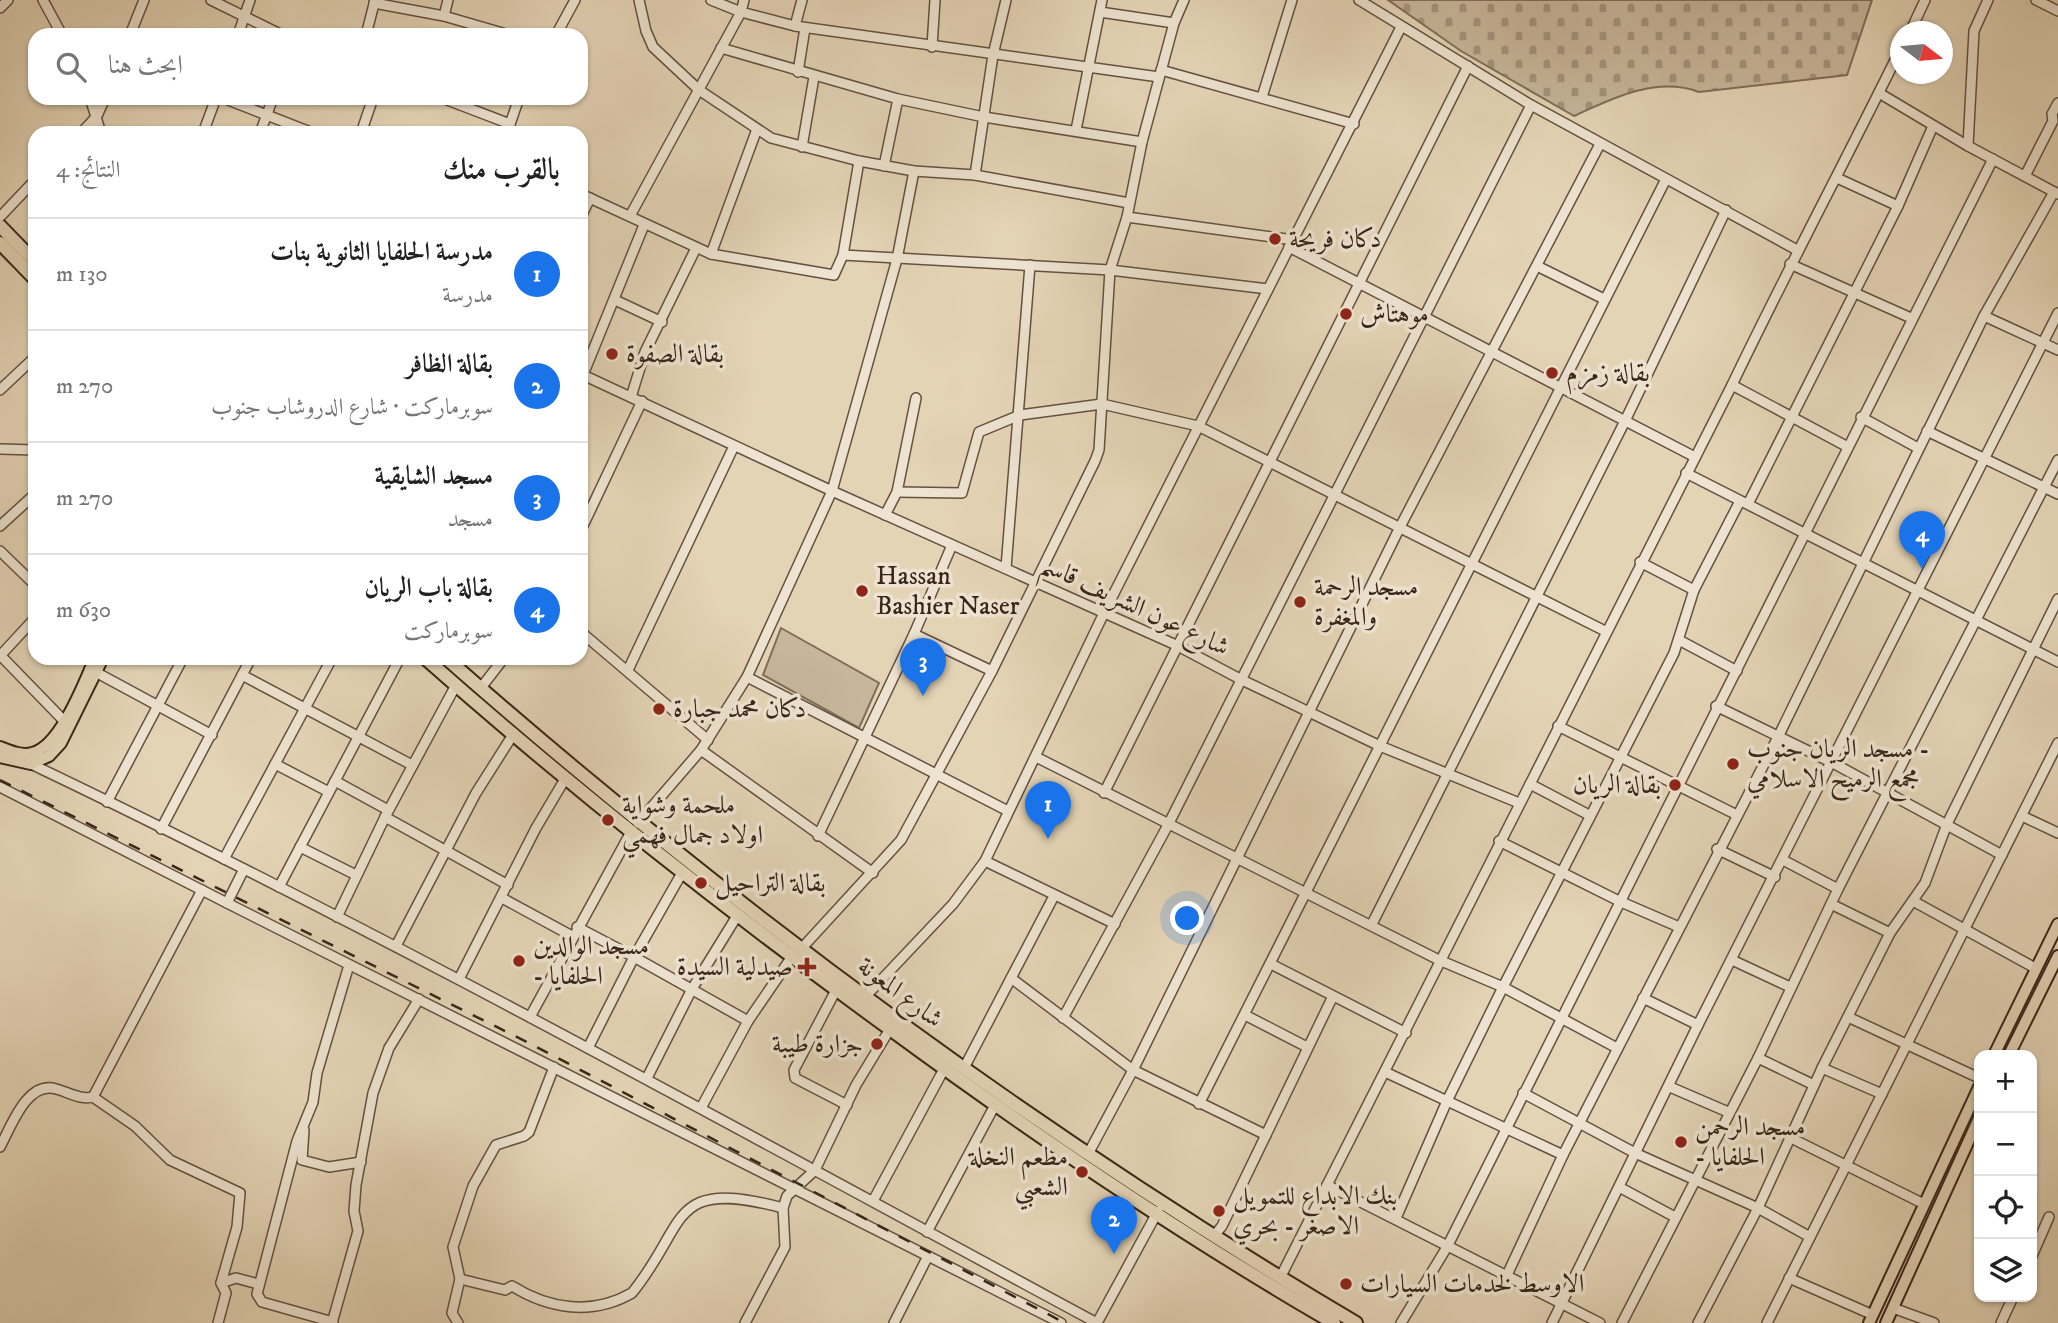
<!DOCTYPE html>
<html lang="ar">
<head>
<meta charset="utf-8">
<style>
	:root { --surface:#fff; --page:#f6f6f6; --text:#222; --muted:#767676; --line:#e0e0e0; --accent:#1a73e8 }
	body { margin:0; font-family:"IM FELL DW Pica",Amiri,serif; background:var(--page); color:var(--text); direction:rtl }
	.controls { position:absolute; right:21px; bottom:21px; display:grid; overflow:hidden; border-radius:14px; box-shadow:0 2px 5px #0004 }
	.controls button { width:63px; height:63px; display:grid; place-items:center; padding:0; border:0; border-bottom:2px solid var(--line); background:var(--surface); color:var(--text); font:35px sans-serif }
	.compass { position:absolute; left:1890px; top:21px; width:63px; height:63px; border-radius:50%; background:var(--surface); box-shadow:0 2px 5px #0004; rotate:106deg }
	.you { position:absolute; left:1188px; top:919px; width:24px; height:24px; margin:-18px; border:5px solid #fff; border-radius:50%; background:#1a73e8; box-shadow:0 0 0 10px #1a73e833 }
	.badge { display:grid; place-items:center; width:46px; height:46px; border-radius:50%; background:var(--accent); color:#fff; font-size:23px; font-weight:700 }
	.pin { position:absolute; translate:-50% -58px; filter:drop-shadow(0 2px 4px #0008) }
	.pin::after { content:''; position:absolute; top:37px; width:24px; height:21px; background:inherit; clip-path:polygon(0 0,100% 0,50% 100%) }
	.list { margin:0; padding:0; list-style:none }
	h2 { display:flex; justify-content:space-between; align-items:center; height:91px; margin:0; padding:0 28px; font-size:30px }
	h2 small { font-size:23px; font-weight:400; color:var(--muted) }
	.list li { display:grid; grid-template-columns:46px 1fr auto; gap:21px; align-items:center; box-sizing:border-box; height:112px; padding:0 28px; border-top:2px solid var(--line) }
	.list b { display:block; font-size:26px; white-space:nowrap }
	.list p { margin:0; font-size:23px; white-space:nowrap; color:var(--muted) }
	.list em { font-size:23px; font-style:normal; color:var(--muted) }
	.icon { flex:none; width:38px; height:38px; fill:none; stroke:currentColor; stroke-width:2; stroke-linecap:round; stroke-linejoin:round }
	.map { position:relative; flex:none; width:2058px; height:1323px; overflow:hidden; direction:ltr }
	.search { position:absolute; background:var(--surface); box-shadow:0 2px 5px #0004; left:28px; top:28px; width:560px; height:77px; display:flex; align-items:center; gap:18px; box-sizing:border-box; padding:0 24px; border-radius:21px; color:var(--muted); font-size:26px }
	.panel { position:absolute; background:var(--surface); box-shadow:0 2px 5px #0004; left:28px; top:126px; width:560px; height:539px; border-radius:21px; direction:rtl }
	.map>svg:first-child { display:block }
</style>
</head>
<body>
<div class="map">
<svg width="2058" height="1323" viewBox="0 0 2058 1323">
	<defs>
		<pattern id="cemetery-stones" width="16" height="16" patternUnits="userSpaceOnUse" patternTransform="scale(1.75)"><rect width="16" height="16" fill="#c7b69b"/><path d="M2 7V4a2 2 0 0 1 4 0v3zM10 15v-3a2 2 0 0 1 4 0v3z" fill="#a3947e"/></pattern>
	</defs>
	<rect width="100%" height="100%" fill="#e4d4b6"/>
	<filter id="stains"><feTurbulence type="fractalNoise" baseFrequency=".00286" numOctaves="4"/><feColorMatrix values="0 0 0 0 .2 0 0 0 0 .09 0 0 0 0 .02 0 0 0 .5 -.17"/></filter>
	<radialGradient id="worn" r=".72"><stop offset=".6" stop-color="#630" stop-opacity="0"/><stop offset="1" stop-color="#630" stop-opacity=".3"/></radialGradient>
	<!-- grass -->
	<polygon fill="#c7b69b" stroke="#806e5a" stroke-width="2" points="781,628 879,683 859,728 763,675"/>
	<!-- cemetery -->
	<path fill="url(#cemetery-stones)" stroke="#806e5a" stroke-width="2" d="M1388,0H1872L1847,75L1699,92C1657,76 1613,98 1574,116L1461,51Z"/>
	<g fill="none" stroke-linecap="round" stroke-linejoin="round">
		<!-- minor casing -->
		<g stroke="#645140" stroke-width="12">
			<g id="minor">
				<polyline points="43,0 62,35"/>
				<polyline points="211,0 282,35"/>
				<polyline points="639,0 646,31 653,47 699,90 771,138 859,161 914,171 975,175 1129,203"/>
				<polyline points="711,0 741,12 795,26 1159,77"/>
				<polyline points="1359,0 1531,105 1797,250"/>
				<polyline points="2036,0 2058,11"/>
				<polyline points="374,3 444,16 509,35"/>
				<polyline points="0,8 8,0"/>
				<polyline points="1100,12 1174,23"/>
				<polyline points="444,16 448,0"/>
				<polyline points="795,26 802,0"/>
				<polyline points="1910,32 1925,0"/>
				<polyline points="130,35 144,0"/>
				<polyline points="238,35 250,0"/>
				<polyline points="366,35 375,0"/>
				<polyline points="556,35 575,0"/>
				<polyline points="932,47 935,0"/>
				<polyline points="721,48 898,99 984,117 1142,142"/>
				<polyline points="1161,70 1354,124"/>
				<polyline points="798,72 805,28"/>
				<polyline points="1879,93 1968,146 2058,194"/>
				<polyline points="1262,97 1292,0"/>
				<polyline points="90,98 101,133"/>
				<polyline points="223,98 313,133"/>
				<polyline points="442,98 510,124"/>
				<polyline points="1076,130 1102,0"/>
				<polyline points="81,133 97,116 105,98"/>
				<polyline points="203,133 216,98"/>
				<polyline points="260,133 273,98"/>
				<polyline points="361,133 373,98"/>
				<polyline points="507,133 519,98"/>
				<polyline points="1968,146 1974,31 1988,0"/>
				<polyline points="802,147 814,77"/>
				<polyline points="884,166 898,99"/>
				<polyline points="975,175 993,55 1006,0"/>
				<polyline points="2025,176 2053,121 2052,114 2058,103"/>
				<polyline points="1837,178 1898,206"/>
				<polyline points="581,194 711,254 834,275 843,255 859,161"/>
				<polyline points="630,216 741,12 744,0"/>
				<polyline points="0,217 35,180"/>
				<polyline points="581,217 590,198"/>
				<polyline points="1127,217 1294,240"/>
				<polyline points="1289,247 1695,457"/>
				<polyline points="711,254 757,129"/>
				<polyline points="843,255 1110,270 1268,289"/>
				<polyline points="1790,264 1911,318"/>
				<polyline points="1537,266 1604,299"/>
				<polyline points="615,300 662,322"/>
				<polyline points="1984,316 2058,350"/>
				<polyline points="581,374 832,491 1176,645 1240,679 1380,746 1519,803"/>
				<polyline points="583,375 644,225"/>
				<polyline points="1732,385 1846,446"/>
				<polyline points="0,390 35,357"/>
				<polyline points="631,397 645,352 696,248"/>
				<polyline points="1861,417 1918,448"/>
				<polyline points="1927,431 2058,494"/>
				<polyline points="0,449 35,450"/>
				<polyline points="1686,473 2058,662"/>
				<polyline points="897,492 962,493 979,432 1020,415 1102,404 1198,426 1605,631"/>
				<polyline points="1748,504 1898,206 1933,126"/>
				<polyline points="885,515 897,492 916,398"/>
				<polyline points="0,526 35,494"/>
				<polyline points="581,530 642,401"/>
				<polyline points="0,551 35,585"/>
				<polyline points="1640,562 1694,590"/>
				<polyline points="1006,568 1030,265"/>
				<polyline points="581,632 708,740"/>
				<polyline points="914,634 992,671"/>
				<polyline points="1679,640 1737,671"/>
				<polyline points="0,656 35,618"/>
				<polyline points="1,656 68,725"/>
				<polyline points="90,669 212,735"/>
				<polyline points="628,670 734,446"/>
				<polyline points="242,675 412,765"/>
				<polyline points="747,677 1008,811"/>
				<polyline points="480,689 504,658"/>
				<polyline points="1716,706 1833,763 2002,855"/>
				<polyline points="1558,726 1737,815"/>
				<polyline points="701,750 873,873"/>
				<polyline points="1036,757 1439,960 1503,987 1617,1048"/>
				<path d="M29,759L31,764C393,937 744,1133 1097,1323"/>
				<polyline points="275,764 329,792"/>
				<polyline points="335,781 388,810"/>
				<polyline points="1530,784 1589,815"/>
				<polyline points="0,787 227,903 244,869"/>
				<polyline points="1104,793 1468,66"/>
				<polyline points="107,802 183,658"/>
				<polyline points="2022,816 2058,833"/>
				<polyline points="385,817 508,885"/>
				<polyline points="638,823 701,750 747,677 832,491 897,259 914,171"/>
				<polyline points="161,829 251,658"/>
				<polyline points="818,836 914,634 952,545"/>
				<polyline points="1499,841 1619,901 1679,927"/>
				<polyline points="300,847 356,875"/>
				<polyline points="1717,849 1775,877"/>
				<polyline points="224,859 332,658"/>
				<polyline points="1783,860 1838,889"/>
				<polyline points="985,861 1115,924"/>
				<polyline points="279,887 400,658"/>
				<polyline points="502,898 572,936"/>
				<polyline points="1913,901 2035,968"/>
				<polyline points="227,903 1061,1323"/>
				<polyline points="1831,904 1890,933"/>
				<polyline points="337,917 385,817 456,685"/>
				<polyline points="1372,924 1625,421 1726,210"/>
				<polyline points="577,927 634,957 682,873"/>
				<polyline points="396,946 476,793 514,733"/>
				<polyline points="802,948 901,840 992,671 1095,461 1099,450 1110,270 1127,217 1142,142 1174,23 1184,0"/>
				<polyline points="1732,960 1790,987"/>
				<polyline points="1271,964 1406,1033"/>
				<polyline points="1011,978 1133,1070 1266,1135"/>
				<polyline points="459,979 536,828 565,779"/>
				<polyline points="836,990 794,1070 795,1078 847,1105"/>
				<polyline points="866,996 953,904 985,861 1103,615 1401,27"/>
				<polyline points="1643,998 1698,1025"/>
				<polyline points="1245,1015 1307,1047"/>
				<polyline points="530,1017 631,832"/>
				<polyline points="1848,1017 1979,1078"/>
				<polyline points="1063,1018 1168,825 1531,105"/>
				<polyline points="588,1048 634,957 748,1021"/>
				<polyline points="1758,1058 1814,1085"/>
				<polyline points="964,1068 1054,896"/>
				<polyline points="1822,1068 1882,1094"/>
				<polyline points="1385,1072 1563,1155"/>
				<polyline points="647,1078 692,989 737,916"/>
				<polyline points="1670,1087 1728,1112"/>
				<polyline points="1523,1093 1635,1153 1758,1208 1810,1237"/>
				<polyline points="93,1097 202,890"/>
				<polyline points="1199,1104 1666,179"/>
				<polyline points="701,1108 748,1021 791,958"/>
				<polyline points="304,1130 302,1160 329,1167 361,1162"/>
				<polyline points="1791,1138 1924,1204"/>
				<path d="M0,1147C11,1127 27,1080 56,1089C68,1092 80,1100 93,1097L135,1126L170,1160L240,1193L237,1227L221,1283"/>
				<polyline points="1088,1154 1133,1070 1400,527 1600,144"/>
				<polyline points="1327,1185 1600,1323"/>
				<polyline points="1619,1187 1675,1217"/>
				<polyline points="873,1201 944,1069"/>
				<polyline points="1396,1218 1447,1101 1503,987 1674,653 1694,590 1740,501"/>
				<polyline points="927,1232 995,1105"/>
				<polyline points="1214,1236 1222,1226 1333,996"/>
				<polyline points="2032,1256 2049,1217"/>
				<polyline points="1507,1275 1563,1155 1779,735 1984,316 2054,192"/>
				<path d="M1280,1278L1732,385C1786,272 1845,162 1900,50"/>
				<polyline points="1789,1278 1873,1315"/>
				<path d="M460,1279L505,1290L512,1286C549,1309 592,1316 632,1293C689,1223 667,1177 783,1208"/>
				<polyline points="1893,1308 1934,1323"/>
				<polyline points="333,1322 262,1302 257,1294 297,1141 313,1102 317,1073 349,965"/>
				<polyline points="218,1323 226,1293 221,1283 236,1278 258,1284"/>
				<polyline points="332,1323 358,1231 354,1211 356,1185 373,1093 389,1048 419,999"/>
				<polyline points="458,1323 452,1313 460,1279 453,1247 473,1186 496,1145 524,1136 529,1132 554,1067"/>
				<polyline points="745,1323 785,1247 783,1208 787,1196 815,1170 856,1085 890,1029"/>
				<polyline points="894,1323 928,1256"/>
				<polyline points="1097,1323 1158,1211"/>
				<polyline points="1401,1323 1447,1247 1993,159"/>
				<polyline points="1552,1323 1698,1025 2058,313"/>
				<polyline points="1622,1323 1758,1058 1838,889 2058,460"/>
				<polyline points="1698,1323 1758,1208 1822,1068 1890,933 1925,883 1947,824 2058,599"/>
				<polyline points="1767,1323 2058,743"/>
				<polyline points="2001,1323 2013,1297"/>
			</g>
		</g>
		<!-- major casing -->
		<g stroke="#392519" stroke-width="14">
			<g id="major">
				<path d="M0,747C10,751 22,756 32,753C60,747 84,683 95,658"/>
				<polyline points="0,757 31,764 49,756 61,743 103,658"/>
				<polyline points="1994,1055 2058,924"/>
				<polyline points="2009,1055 2058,956"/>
				<polyline points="1869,1323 1979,1087"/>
				<polyline points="1886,1323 1979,1118"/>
			</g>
		</g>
		<!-- highway casing -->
		<g stroke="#392519" stroke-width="16">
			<g id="highway">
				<polyline points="0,226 35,262"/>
				<polyline points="0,243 35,279"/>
				<path d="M425,658C574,790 729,912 890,1029C1033,1134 1180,1234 1334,1323"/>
				<path d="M446,658C728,906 1032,1131 1356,1323"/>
			</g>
		</g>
		<!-- minor -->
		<use href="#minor" stroke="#ede3d0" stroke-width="9"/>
		<!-- major -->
		<use href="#major" stroke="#e4d4b6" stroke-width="10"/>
		<!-- highway -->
		<use href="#highway" stroke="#e4d4b6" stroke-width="12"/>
		<!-- rail -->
		<polyline stroke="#392519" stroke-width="2.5" stroke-dasharray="12 12" stroke-linecap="butt" points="0,780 527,1042 1065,1323"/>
	</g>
	<!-- markers -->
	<g fill="#8f2418" stroke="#ede3d0" stroke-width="2.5">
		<circle cx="1275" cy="239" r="7"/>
		<circle cx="1346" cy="314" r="7"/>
		<circle cx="612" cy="354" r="7"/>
		<circle cx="1552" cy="373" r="7"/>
		<circle cx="862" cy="591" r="7"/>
		<circle cx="1300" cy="602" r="7"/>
		<circle cx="659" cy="709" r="7"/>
		<circle cx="1733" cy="764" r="7"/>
		<circle cx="1675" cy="785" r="7"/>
		<circle cx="608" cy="820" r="7"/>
		<circle cx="701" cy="883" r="7"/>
		<circle cx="519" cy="961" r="7"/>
		<path d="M803.5 956.5h7v7h7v7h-7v7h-7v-7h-7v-7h7z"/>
		<circle cx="877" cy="1044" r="7"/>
		<circle cx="1681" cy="1142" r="7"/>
		<circle cx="1082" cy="1172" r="7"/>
		<circle cx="1219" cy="1211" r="7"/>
		<circle cx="1346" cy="1284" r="7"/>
	</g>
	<g text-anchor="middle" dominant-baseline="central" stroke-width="7" stroke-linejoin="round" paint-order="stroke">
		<!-- poi labels -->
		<g font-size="26" fill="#392519" stroke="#ede3d0" text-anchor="start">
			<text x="1289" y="239">دكان فريحة</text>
			<text x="1360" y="314">موهتاش</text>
			<text x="626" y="354">بقالة الصفوة</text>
			<text x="1566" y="373">بقالة زمزم</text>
			<text x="876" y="576">Hassan<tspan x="876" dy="30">Bashier Naser</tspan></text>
			<text x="1314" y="587">مسجد الرحمة<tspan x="1314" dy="30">والمغفرة</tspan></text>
			<text x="673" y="709">دكان محمد جبارة</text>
			<text x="1747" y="749">مسجد الريان جنوب -<tspan x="1747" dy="30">مجمع الرميح الاسلامي</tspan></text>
			<text x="1661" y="785" text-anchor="end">بقالة الريان</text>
			<text x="622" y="805">ملحمة وشواية<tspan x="622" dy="30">اولاد جمال فهمي</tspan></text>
			<text x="715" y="883">بقالة التراحيل</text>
			<text x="533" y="946">مسجد الوالدين<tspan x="533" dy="30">- الحلفايا</tspan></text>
			<text x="793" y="967" text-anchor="end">صيدلية السيدة</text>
			<text x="863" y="1044" text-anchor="end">جزارة طيبة</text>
			<text x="1695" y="1127">مسجد الرحمن<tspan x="1695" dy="30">- الحلفايا</tspan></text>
			<text x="1068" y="1157" text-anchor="end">مطعم النخلة<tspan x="1068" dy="30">الشعبي</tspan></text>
			<text x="1233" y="1196">بنك الابداع للتمويل<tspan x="1233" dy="30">الاصغر - بحري</tspan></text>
			<text x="1360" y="1284">الاوسط لخدمات السيارات</text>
		</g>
		<!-- street labels -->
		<g font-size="26" fill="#392519" stroke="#ede3d0">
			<text transform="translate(1135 606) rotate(25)">شارع عون الشريف قاسم</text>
			<text transform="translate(900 993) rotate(37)">شارع المعونة</text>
		</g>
	</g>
	<rect width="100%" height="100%" filter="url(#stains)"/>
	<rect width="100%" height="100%" fill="url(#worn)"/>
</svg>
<div class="controls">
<button>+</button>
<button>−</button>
<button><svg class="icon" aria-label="locate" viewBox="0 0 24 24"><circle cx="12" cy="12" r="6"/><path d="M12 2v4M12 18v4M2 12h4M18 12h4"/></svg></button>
<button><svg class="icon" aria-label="layers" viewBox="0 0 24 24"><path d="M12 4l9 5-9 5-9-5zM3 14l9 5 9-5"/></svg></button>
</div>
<svg class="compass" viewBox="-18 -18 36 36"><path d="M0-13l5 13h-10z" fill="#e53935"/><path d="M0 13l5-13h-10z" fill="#767676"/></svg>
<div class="you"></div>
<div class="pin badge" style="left:1048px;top:839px">1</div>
<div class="pin badge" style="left:1114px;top:1254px">2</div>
<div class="pin badge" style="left:923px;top:696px">3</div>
<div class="pin badge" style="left:1922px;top:569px">4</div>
<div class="search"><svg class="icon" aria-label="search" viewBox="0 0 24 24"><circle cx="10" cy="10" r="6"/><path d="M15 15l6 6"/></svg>ابحث هنا</div>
<section class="panel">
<h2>بالقرب منك<small>النتائج: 4</small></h2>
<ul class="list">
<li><span class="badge">1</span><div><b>مدرسة الحلفايا الثانوية بنات</b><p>مدرسة</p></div><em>130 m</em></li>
<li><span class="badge">2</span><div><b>بقالة الظافر</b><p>سوبرماركت · شارع الدروشاب جنوب</p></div><em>270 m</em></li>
<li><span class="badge">3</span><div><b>مسجد الشايقية</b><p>مسجد</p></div><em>270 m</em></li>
<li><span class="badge">4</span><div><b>بقالة باب الريان</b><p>سوبرماركت</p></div><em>630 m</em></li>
</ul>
</section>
</div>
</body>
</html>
